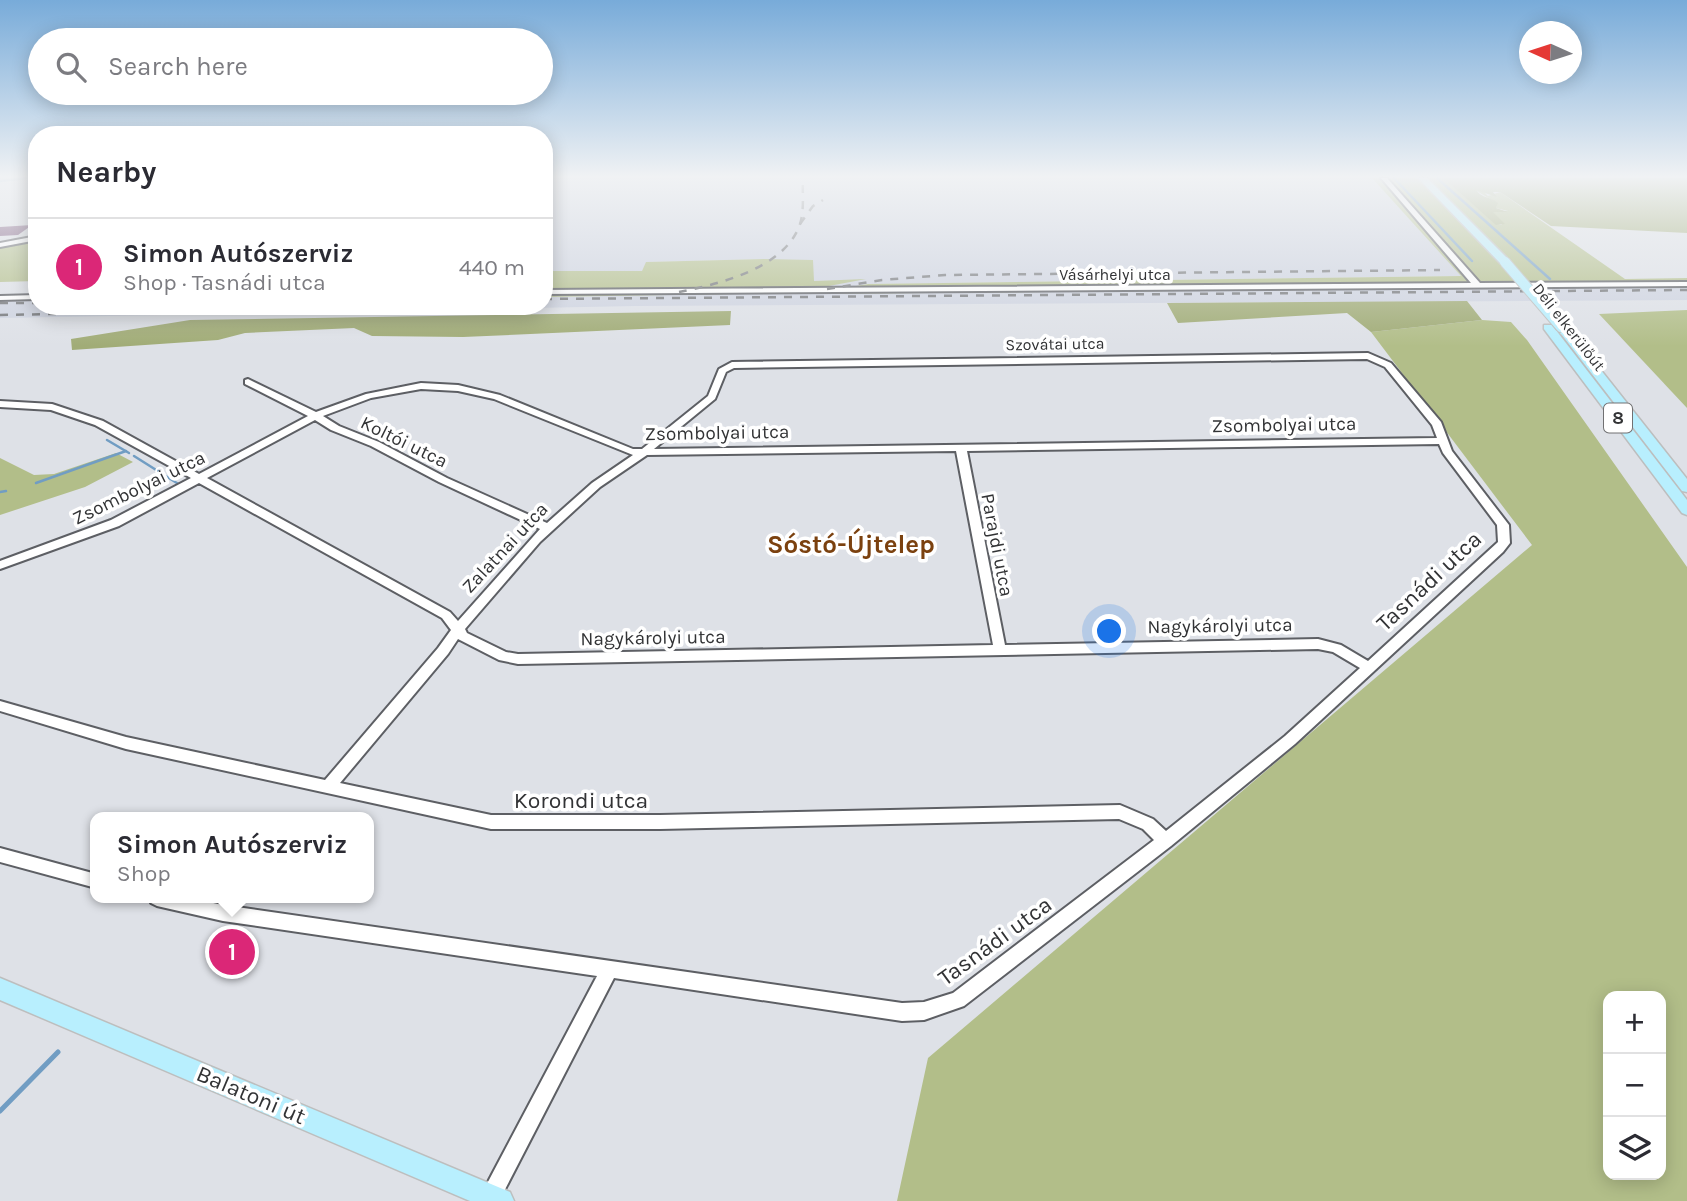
<!DOCTYPE html>
<html lang="en">
<head>
<meta charset="utf-8">
<style>
	:root { --surface:#fff; --page:#f2f2f3; --text:#2b2b33; --muted:#7c7c81; --line:#e1e1e2; --accent:#db2777 }
	body { margin:0; font-family:Karla,sans-serif; background:var(--page); color:var(--text) }
	.controls { position:absolute; right:21px; bottom:21px; display:grid; overflow:hidden; border-radius:14px; box-shadow:0 4px 18px #0003 }
	.controls button { width:63px; height:63px; display:grid; place-items:center; padding:0; border:0; border-bottom:2px solid var(--line); background:var(--surface); color:var(--text); font:35px sans-serif }
	.compass { position:absolute; left:1519px; top:21px; width:63px; height:63px; border-radius:50%; background:var(--surface); box-shadow:0 4px 18px #0003; rotate:273deg }
	.you { position:absolute; left:1110px; top:632px; width:24px; height:24px; margin:-18px; border:5px solid #fff; border-radius:50%; background:#1a73e8; box-shadow:0 0 0 10px #1a73e833 }
	.badge { display:grid; place-items:center; width:46px; height:46px; border-radius:50%; background:var(--accent); color:#fff; font-size:23px; font-weight:700 }
	.pin { position:absolute; translate:-50% -50%; border:4px solid #fff; box-shadow:0 2px 7px #0006 }
	.popup { position:absolute; left:90px; top:812px; width:284px; height:91px; box-sizing:border-box; display:grid; place-content:center; border-radius:14px; background:var(--surface); filter:drop-shadow(0 2px 5px #0005); font-size:23px; white-space:nowrap; color:var(--muted) }
	.popup b { font-size:26px; color:var(--text) }
	.popup::after { content:''; position:absolute; left:50%; top:100%; margin-left:-14px; border:14px solid transparent; border-top-color:var(--surface) }
	.list { margin:0; padding:0; list-style:none }
	h2 { display:flex; justify-content:space-between; align-items:center; height:91px; margin:0; padding:0 28px; font-size:30px }
	h2 small { font-size:23px; font-weight:400; color:var(--muted) }
	.list li { display:grid; grid-template-columns:46px 1fr auto; gap:21px; align-items:center; box-sizing:border-box; height:98px; padding:0 28px; border-top:2px solid var(--line) }
	.list b { display:block; font-size:26px; white-space:nowrap }
	.list p { margin:0; font-size:23px; white-space:nowrap; color:var(--muted) }
	.list em { font-size:23px; font-style:normal; color:var(--muted) }
	.icon { flex:none; width:38px; height:38px; fill:none; stroke:currentColor; stroke-width:2; stroke-linecap:round; stroke-linejoin:round }
	.map { position:relative; flex:none; width:1687px; height:1201px; overflow:hidden }
	.search { position:absolute; background:var(--surface); box-shadow:0 4px 18px #0003; left:28px; top:28px; width:525px; height:77px; display:flex; align-items:center; gap:18px; box-sizing:border-box; padding:0 24px; border-radius:38px; color:var(--muted); font-size:26px }
	.panel { position:absolute; background:var(--surface); box-shadow:0 4px 18px #0003; left:28px; top:126px; width:525px; height:189px; border-radius:28px }
	.map>svg:first-child { display:block }
</style>
</head>
<body>
<div class="map">
<svg width="1687" height="1201" viewBox="0 0 1687 1201">
	<rect width="100%" height="100%" fill="#dee1e7"/>
	<!-- built -->
	<polygon fill="#ced3e0" points="544,178 1372,178 1462,276 868,284 813,293 1687,287 1687,300 635,306 0,318 0,301 37,301 37,306 544,306 544,297 792,293 858,280 814,281 765,259 647,262 642,271 544,271"/>
	<!-- green -->
	<g fill="#b2be89" fill-rule="evenodd">
		<polygon points="1372,178 1443,178 1496,224 1502,225 1492,212 1508,211 1496,208 1497,203 1475,190 1482,190 1488,196 1500,192 1625,279 1687,278 1687,287 808,294 868,284 1461,276"/>
		<polygon points="37,240 37,281 0,282 0,248"/>
		<polygon points="765,259 813,260 814,281 866,279 792,293 544,297 544,271 642,271 646,262"/>
		<polygon points="1687,310 1687,408 1599,314"/>
		<path d="M1482,320L1511,322L1527,340L1687,567V1201H897L928,1058L1532,545L1371,332ZM1608,996H1661V1175H1608Z"/>
		<polygon points="116,453 133,462 85,487 0,515 0,458 34,475 54,474"/>
	</g>
	<!-- forest -->
	<g fill="#a1ac77">
		<path d="M1443,178H1687V233L1551,226L1500,192H1493L1497,197L1476,190C1481,198 1491,197 1498,203L1496,208L1508,212H1493L1505,224L1496,225Z"/>
		<polygon points="1467,301 1482,320 1371,332 1347,313 1178,323 1167,303"/>
		<polygon points="731,311 730,325 463,337 372,336 354,328 245,333 218,340 72,350 71,339 190,320"/>
	</g>
	<g fill="none" stroke-linecap="round" stroke-linejoin="round">
		<!-- stream-far1 -->
		<g stroke="#719dc3" stroke-width="2.5">
			<polyline points="1394,178 1472,261"/>
			<polyline points="1437,178 1550,279"/>
			<polyline points="0,181 26,178"/>
			<polyline points="107,440 129,453"/>
			<polyline points="134,456 180,485"/>
			<polyline points="36,483 126,451"/>
			<polyline points="0,492 6,491"/>
		</g>
		<!-- stream -->
		<polyline stroke="#719dc3" stroke-width="5" points="0,1111 58,1052"/>
	</g>
	<!-- building -->
	<polygon fill="#745077" points="32,225 18,235 0,236 0,227"/>
	<g fill="none" stroke-linecap="round" stroke-linejoin="round">
		<!-- minor casing -->
		<g stroke="#5d5f64" stroke-width="4">
			<g id="minor">
				<polygon points="1381,178 1387,178 1480,283 1687,282 1687,286 544,294 544,290 1471,283"/>
				<polygon points="37,236 37,240 0,247 0,243"/>
				<polygon points="37,295 37,299 0,300 0,296"/>
				<path d="M1368,353L1391,363L1441,422L1452,451L1509,525L1510,543L1503,552L1295,744L1171,846L964,1006L924,1020L902,1021L614,978L499,1201H482L480,1197L597,976L223,921L157,906L151,903L149,898H189L223,905L902,1003L924,1002L953,993L1154,840L1143,829L1119,819L660,829H491L126,749L0,711V701L126,737L325,780L438,648L451,630L442,618L199,483L119,526L0,569V561L111,520L191,478L95,425L51,410L0,407V401L52,404L103,421L199,474L308,416L245,384V380L248,379L316,412L366,394L421,383L458,385L500,395L633,449H642L708,396L719,369L732,362ZM1367,359L1385,367L1432,425L1437,438L654,449L715,399L726,372L734,368ZM421,389L458,391L494,399L633,455L592,483L547,523L447,478L379,442L339,426L323,416L371,398ZM315,420L331,430L371,446L439,482L540,529L458,621L450,612L207,478ZM1439,444L1443,453L1497,525L1498,542L1368,661L1341,645L1318,639L1005,645L967,451ZM956,451L993,645L518,654L506,652L467,633L465,629L540,542L600,487L647,455ZM458,639L499,660L518,664L1318,649L1333,652L1360,668L1285,736L1166,831L1153,819L1120,805L660,815H491L340,783L448,654Z"/>
				<polygon points="0,848 96,874 96,888 0,862"/>
			</g>
		</g>
		<!-- major casing -->
		<g stroke="#bdbebe" stroke-width="3">
			<g id="major">
				<polygon points="1418,178 1427,178 1509,260 1509,264 1501,264"/>
				<polygon points="1544,325 1552,325 1687,500 1687,515 1682,513 1544,329"/>
				<polygon points="1566,330 1570,331 1687,479 1687,492 1682,491 1562,335 1560,333"/>
				<polygon points="0,978 510,1192 514,1201 470,1201 0,1000"/>
			</g>
		</g>
		<!-- minor -->
		<use href="#minor" fill="#fff" fill-rule="evenodd"/>
		<!-- major -->
		<use href="#major" fill="#b8effe" fill-rule="evenodd"/>
		<!-- rail -->
		<g stroke="#737578" stroke-width="2.5" stroke-dasharray="8 8" stroke-linecap="butt">
			<polyline points="800,224 813,206 823,200"/>
			<polyline points="827,289 882,280 945,275 1440,270"/>
			<path d="M679,292C719,284 782,269 799,227C805,212 802,193 803,178"/>
			<polyline points="544,299 1687,290"/>
			<polyline points="0,303 37,303"/>
			<polyline points="0,315 484,306"/>
		</g>
		<!-- major-bridge casing -->
		<g stroke="#bdbebe" stroke-width="12" stroke-linecap="butt">
			<polyline id="major-bridge" points="1505,262 1561,327"/>
		</g>
		<!-- major-bridge -->
		<use href="#major-bridge" stroke="#b8effe" stroke-width="10"/>
	</g>
	<!-- sky -->
	<linearGradient id="sky" x2="0" y2="1"><stop stop-color="#78abd9"/><stop offset="0.51" stop-color="#f0f2f4"/><stop offset="1" stop-color="#f0f2f4" stop-opacity="0"/></linearGradient>
	<rect width="1687" height="346" fill="url(#sky)"/>
	<g text-anchor="middle" dominant-baseline="central" stroke-width="7" stroke-linejoin="round" paint-order="stroke">
		<!-- far-street labels -->
		<g font-size="16" fill="#323335" stroke="#fff">
			<text x="1115" y="274">Vásárhelyi utca</text>
			<text transform="translate(1569 327) rotate(52)">Déli elkerülőút</text>
			<text transform="translate(1055 344) rotate(-1)">Szovátai utca</text>
		</g>
		<!-- shield labels -->
		<rect fill="#fff" stroke="#707072" stroke-width="2" x="1604" y="403.5" width="28" height="29" rx="5"/>
		<g font-size="18" font-weight="bold" fill="#323335">
			<text x="1618" y="418">8</text>
		</g>
		<!-- street labels -->
		<g font-size="19" fill="#323335" stroke="#fff">
			<text transform="translate(1284 425) rotate(-1)">Zsombolyai utca</text>
			<text transform="translate(717 433) rotate(-1)">Zsombolyai utca</text>
			<text transform="translate(404 442) rotate(26)">Koltói utca</text>
			<text transform="translate(139 488) rotate(-26)">Zsombolyai utca</text>
			<text transform="translate(997 545) rotate(79)">Parajdi utca</text>
			<text transform="translate(505 548) rotate(-47)">Zalatnai utca</text>
			<text transform="translate(1220 626) rotate(-1)">Nagykárolyi utca</text>
			<text transform="translate(653 638) rotate(-1)">Nagykárolyi utca</text>
		</g>
		<!-- near-street labels -->
		<g font-size="23" fill="#323335" stroke="#fff">
			<text transform="translate(1429 581) rotate(-43)">Tasnádi utca</text>
			<text x="581" y="800">Korondi utca</text>
			<text transform="translate(995 941) rotate(-36)">Tasnádi utca</text>
			<text transform="translate(251 1095) rotate(23)">Balatoni út</text>
		</g>
		<!-- district labels -->
		<g font-size="26" font-weight="bold" fill="#7b410f" stroke="#fff">
			<text x="851" y="544">Sóstó-Újtelep</text>
		</g>
	</g>
</svg>
<div class="controls">
<button>+</button>
<button>−</button>
<button><svg class="icon" aria-label="layers" viewBox="0 0 24 24"><path d="M12 4l9 5-9 5-9-5zM3 14l9 5 9-5"/></svg></button>
</div>
<svg class="compass" viewBox="-18 -18 36 36"><path d="M0-13l5 13h-10z" fill="#e53935"/><path d="M0 13l5-13h-10z" fill="#7c7c81"/></svg>
<div class="you"></div>
<div class="pin badge" style="left:232px;top:952px">1</div>
<div class="popup"><b>Simon Autószerviz</b>Shop</div>
<div class="search"><svg class="icon" aria-label="search" viewBox="0 0 24 24"><circle cx="10" cy="10" r="6"/><path d="M15 15l6 6"/></svg>Search here</div>
<section class="panel">
<h2>Nearby<small></small></h2>
<ul class="list">
<li><span class="badge">1</span><div><b>Simon Autószerviz</b><p>Shop · Tasnádi utca</p></div><em>440 m</em></li>
</ul>
</section>
</div>
</body>
</html>
